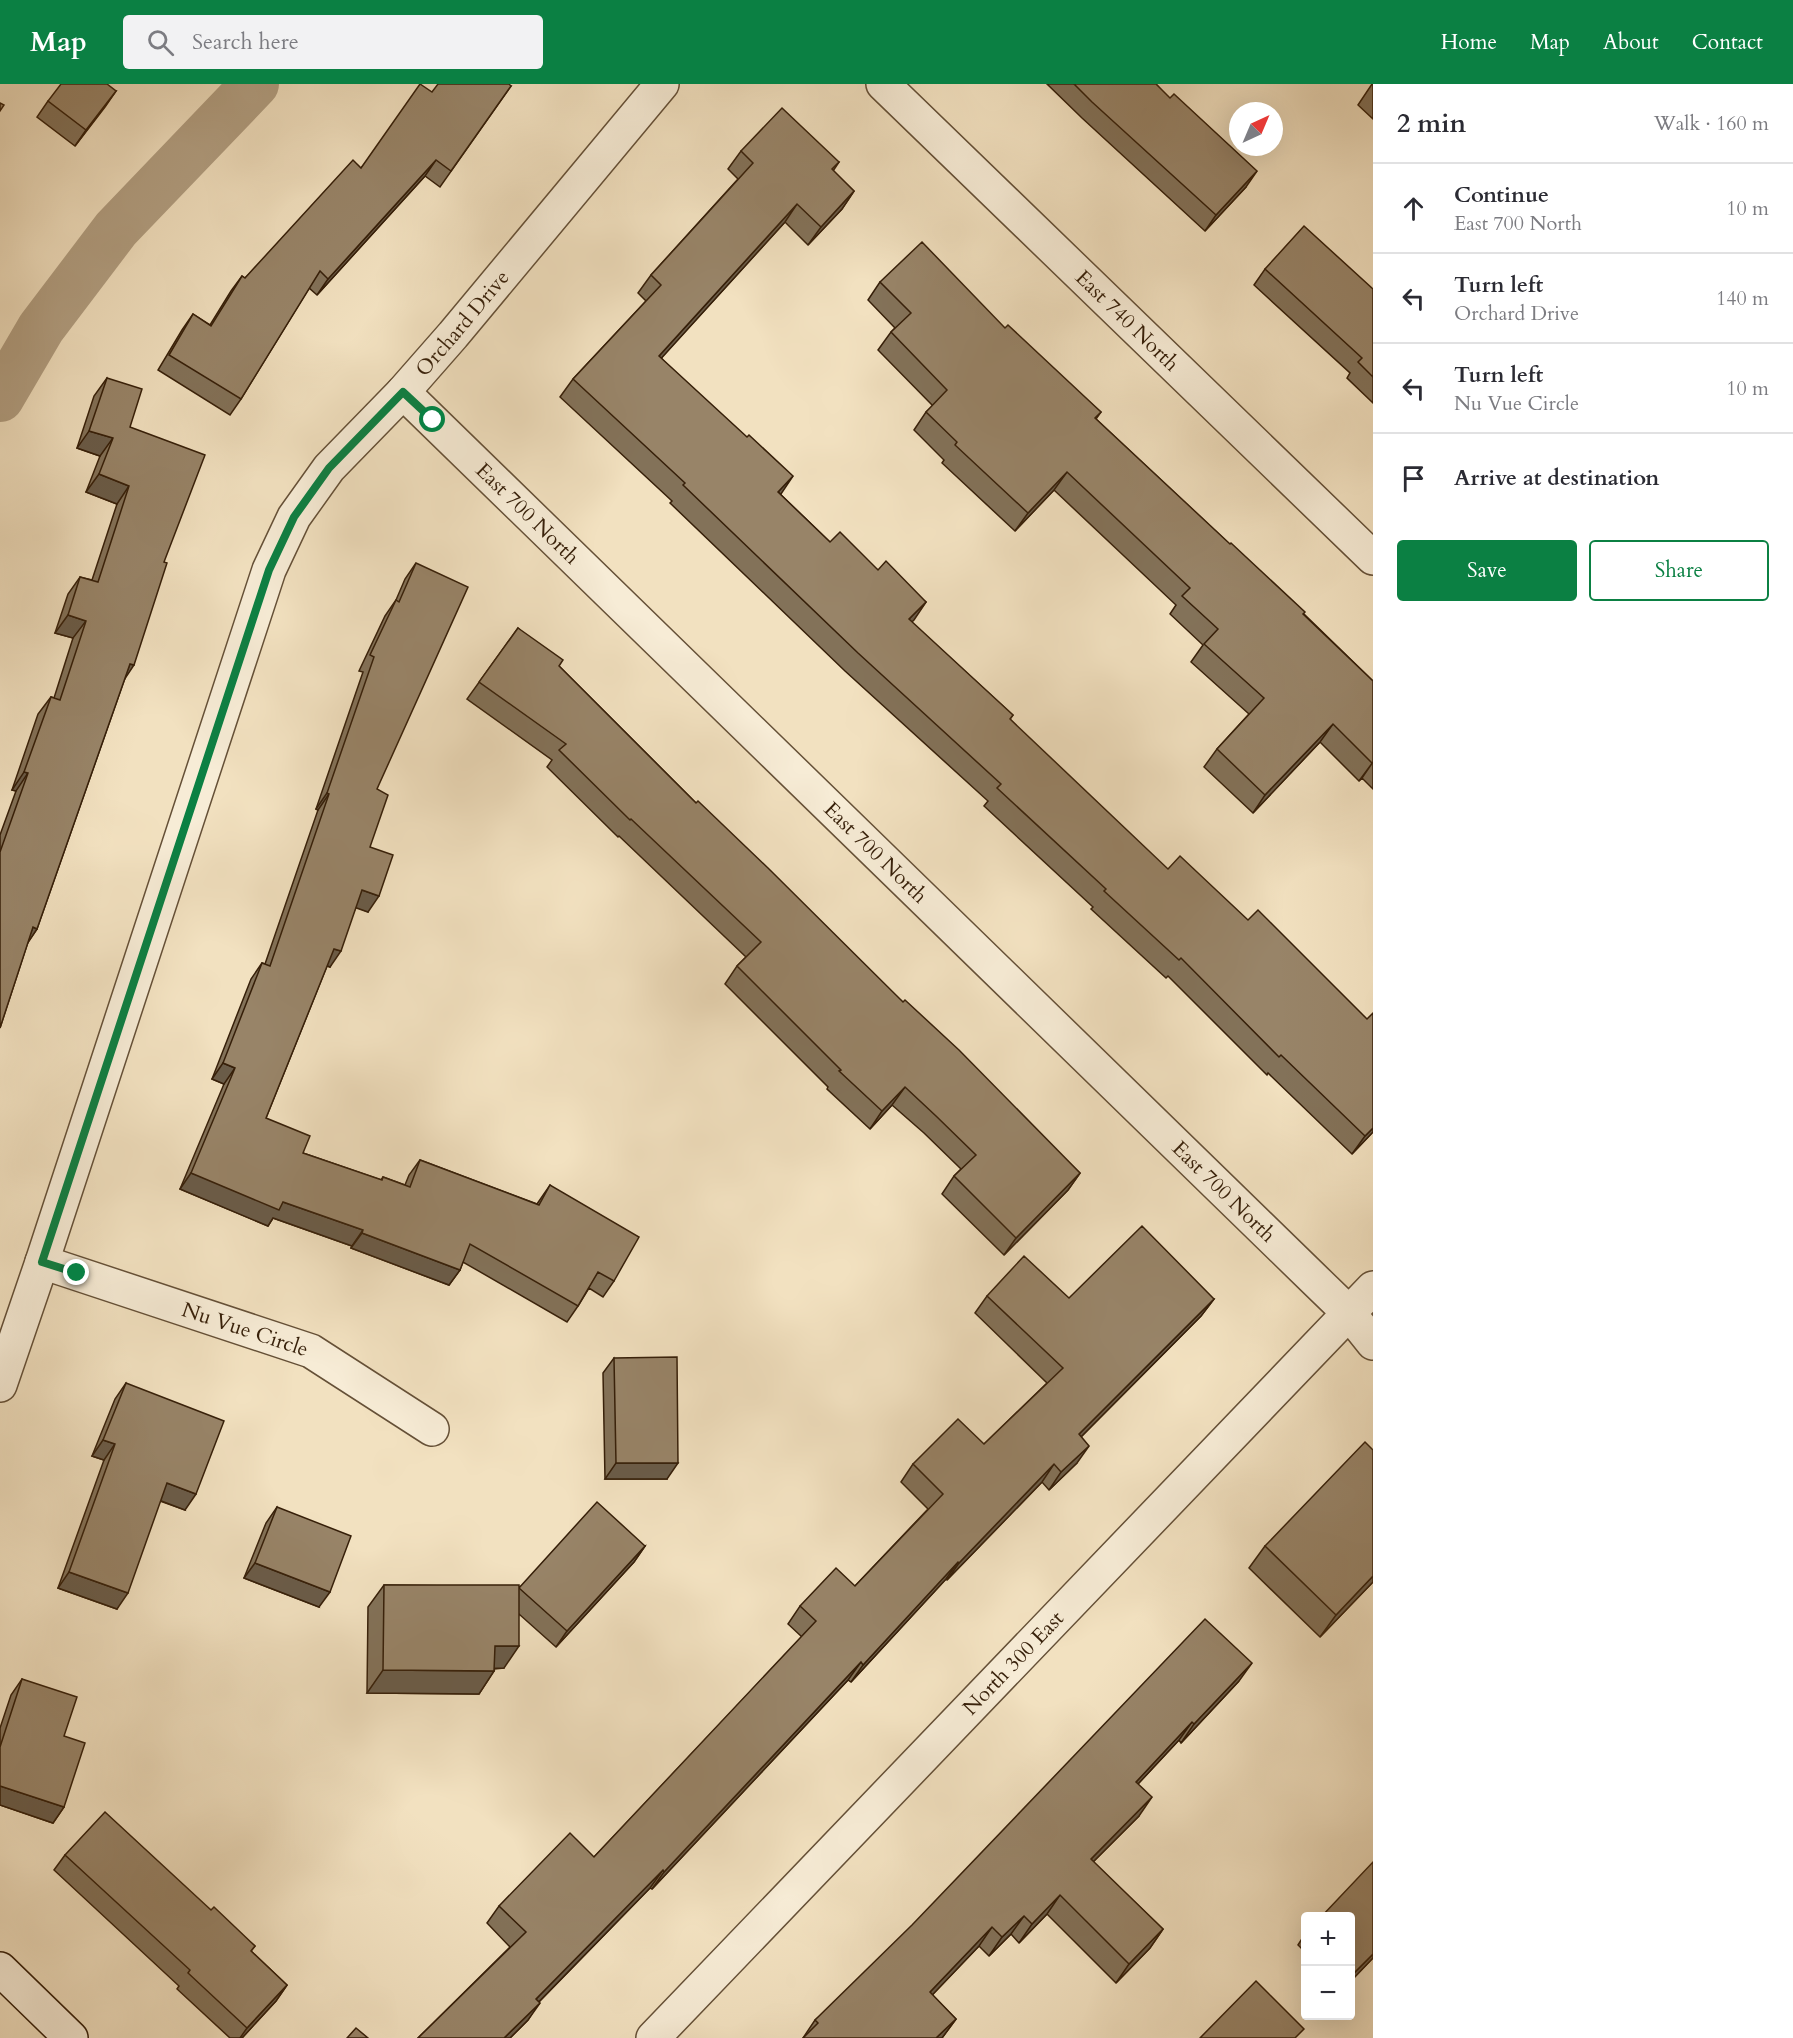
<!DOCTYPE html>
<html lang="en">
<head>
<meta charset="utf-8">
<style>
	:root { --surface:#fff; --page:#f2f2f3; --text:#2b2b33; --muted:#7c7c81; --line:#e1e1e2; --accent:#0b8043 }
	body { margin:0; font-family:Cardo,serif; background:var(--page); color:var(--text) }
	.controls { position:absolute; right:18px; bottom:18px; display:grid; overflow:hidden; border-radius:6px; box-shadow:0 6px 24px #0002 }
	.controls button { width:54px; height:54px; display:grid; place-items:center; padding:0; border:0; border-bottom:2px solid var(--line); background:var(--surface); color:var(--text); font:30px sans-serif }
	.compass { position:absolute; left:1229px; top:18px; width:54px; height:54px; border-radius:50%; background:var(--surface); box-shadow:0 6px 24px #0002; rotate:44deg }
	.stop { position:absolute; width:18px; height:18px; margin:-14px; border:4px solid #0b8043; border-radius:50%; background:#fff }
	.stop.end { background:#0b8043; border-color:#fff; box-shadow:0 2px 6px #0008 }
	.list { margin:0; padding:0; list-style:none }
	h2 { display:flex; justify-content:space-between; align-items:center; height:78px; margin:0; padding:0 24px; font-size:26px }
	h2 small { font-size:20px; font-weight:400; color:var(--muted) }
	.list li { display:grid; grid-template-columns:39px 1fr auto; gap:18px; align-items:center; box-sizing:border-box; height:90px; padding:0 24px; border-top:2px solid var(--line) }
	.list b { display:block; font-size:22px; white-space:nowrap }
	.list p { margin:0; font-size:20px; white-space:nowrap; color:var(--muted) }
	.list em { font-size:20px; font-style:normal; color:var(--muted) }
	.actions { display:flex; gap:12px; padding:18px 24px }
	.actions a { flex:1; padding:14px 0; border:2px solid var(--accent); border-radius:6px; text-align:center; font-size:21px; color:var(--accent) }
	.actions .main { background:var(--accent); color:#fff }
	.icon { flex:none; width:33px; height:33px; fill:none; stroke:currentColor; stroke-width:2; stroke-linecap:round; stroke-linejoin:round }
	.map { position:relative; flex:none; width:1373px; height:1954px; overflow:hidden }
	header { display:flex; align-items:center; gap:36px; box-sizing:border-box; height:84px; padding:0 30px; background:var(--accent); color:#fff }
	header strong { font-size:28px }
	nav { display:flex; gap:33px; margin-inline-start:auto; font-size:21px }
	.search { width:420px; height:54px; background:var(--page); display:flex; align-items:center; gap:15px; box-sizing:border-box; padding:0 21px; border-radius:6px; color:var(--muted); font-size:22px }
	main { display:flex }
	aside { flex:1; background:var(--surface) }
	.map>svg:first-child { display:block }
</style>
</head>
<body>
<header>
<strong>Map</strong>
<div class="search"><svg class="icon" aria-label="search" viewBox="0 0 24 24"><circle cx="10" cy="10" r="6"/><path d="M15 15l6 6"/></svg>Search here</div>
<nav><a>Home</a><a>Map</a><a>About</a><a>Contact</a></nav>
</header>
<main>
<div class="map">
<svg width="1373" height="1954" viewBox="0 0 1373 1954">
	<rect width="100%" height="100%" fill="#f2e1c0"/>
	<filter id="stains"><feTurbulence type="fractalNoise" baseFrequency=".00333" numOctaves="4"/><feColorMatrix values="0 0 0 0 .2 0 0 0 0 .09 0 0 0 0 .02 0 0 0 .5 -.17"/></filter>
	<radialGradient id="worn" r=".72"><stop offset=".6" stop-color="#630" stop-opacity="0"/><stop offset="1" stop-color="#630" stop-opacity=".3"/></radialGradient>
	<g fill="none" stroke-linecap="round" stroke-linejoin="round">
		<!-- canal -->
		<polyline stroke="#b29f82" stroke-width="48" points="0,314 41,244 116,145 255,0"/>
		<!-- street casing -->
		<g stroke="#655037" stroke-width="36">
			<g id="street">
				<path id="s1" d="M883,0L1373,474"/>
				<path id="s2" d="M403,308L1316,1197L1349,1229L1373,1259"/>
				<path id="s3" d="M42,1178L311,1267L432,1345"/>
				<path id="s4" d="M0,1301L42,1178L269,486L294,433L329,384L403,308L453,251L662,0"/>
				<path id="s5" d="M653,1954L1373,1204"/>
			</g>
		</g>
		<!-- secondary casing -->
		<g stroke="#361f09" stroke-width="36">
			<polyline id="secondary" points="0,1885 71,1954"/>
		</g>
		<!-- street -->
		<use href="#street" stroke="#f7ecd6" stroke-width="33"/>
		<!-- secondary -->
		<use href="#secondary" stroke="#f7ecd6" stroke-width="33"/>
	</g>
	<!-- wall -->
	<g fill="#837259" stroke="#361f09" stroke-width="1.5">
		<polygon points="1047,0 1156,0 1246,103 1205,147 1082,34"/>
		<polygon points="1372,0 1373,0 1373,35 1358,21"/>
		<polygon points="511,2 440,103 425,92 317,211 309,204 241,315 230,331 158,286 182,246 193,230 210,241 231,207 242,192 245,194 361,84 432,8"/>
		<polygon points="116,7 75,62 37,33 48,17"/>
		<polygon points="741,67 839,78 833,87 854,107 842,125 808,161 785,138 661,274 780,410 830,458 878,486 926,518 911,538 1013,631 1010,635 1373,1048 1352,1070 1268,989 1267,991 1168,892 1166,894 1091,825 1093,823 984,722 988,717 845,587 670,419 672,417 560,313 573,295 646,217 638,209 651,191 738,95 728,85"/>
		<polygon points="1265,185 1373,205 1373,319 1347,294 1350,289 1254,201"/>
		<polygon points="880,198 1005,244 1101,328 1096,335 1304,530 1373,597 1373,705 1362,694 1359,697 1320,658 1253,729 1204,683 1217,665 1249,630 1191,578 1203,561 1170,530 1176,521 1054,406 1015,447 942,379 944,376 914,346 926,328 933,322 878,266 891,248 895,244 868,216"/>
		<polygon points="107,294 130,343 164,478 125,594 37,845 28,858 0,944 0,751 16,707 12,706 38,630 51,613 54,614 73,554 55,549 68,510 80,493 92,496 117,420 86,408 100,372 77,364 94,312"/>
		<polygon points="416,479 377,705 370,763 368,828 356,823 330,883 327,882 266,1034 303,1069 381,1096 383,1093 405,1101 409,1091 420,1076 537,1120 550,1101 614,1197 603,1213 589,1204 578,1222 567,1238 463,1178 460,1186 449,1201 351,1164 352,1162 273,1134 268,1142 180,1105 224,1000 212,995 251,895 262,879 265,880 318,726 316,725 363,588 359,587 385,532 396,516 405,495"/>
		<polygon points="518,544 559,582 696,719 1080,1089 1068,1106 1004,1171 942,1110 954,1092 961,1085 924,1049 892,1021 870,1045 827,1005 828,1003 725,900 737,882 746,873 619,752 618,753 547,683 552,676 467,615"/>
		<polygon points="987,1212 1069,1214 1214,1215 1201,1232 1081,1353 1077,1379 1049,1406 1042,1398 947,1496 946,1495 851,1598 848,1596 652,1805 650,1804 539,1918 528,1936 510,1954 418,1954 510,1863 487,1839 499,1822 594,1773 802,1553 788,1540 800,1522 855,1502 928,1425 901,1398 913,1380 984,1360 1047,1299 975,1229"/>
		<polygon points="614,1274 667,1395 605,1395 603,1289"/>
		<polygon points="126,1299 185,1426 160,1417 117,1525 58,1504 104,1376 92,1372 115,1315"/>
		<polygon points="277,1423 319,1523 244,1494 266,1439"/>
		<polygon points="645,1462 634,1478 556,1563 519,1530 504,1584 494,1585 494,1587 479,1610 367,1609 368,1523 384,1501 519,1503"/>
		<polygon points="1265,1462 1373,1498 1320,1553 1249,1484"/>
		<polygon points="22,1595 64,1652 64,1723 53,1739 0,1721 0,1644 11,1611"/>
		<polygon points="1239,1597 1181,1659 1179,1656 1138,1700 1139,1732 1093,1778 1163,1845 1150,1864 1116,1899 1047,1830 1019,1859 1011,1850 989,1872 979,1862 932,1911 956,1935 942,1954 803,1954 815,1936"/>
		<polygon points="65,1771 211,1826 255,1862 251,1867 287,1901 276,1917 242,1954 230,1954 177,1905 179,1902 54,1786"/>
		<polygon points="1350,1833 1373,1874 1350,1898"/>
		<polygon points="1305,1850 1305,1868 1298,1861"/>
	</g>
	<!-- shaded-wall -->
	<g fill="#6a5c49" stroke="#361f09" stroke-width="1.5">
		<polygon points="116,7 105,23 75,62 86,46"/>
		<polygon points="436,76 425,92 317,211 328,195"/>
		<polygon points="1257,87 1246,103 1205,147 1216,131"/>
		<polygon points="854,107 842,125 808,161 821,143"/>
		<polygon points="797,120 785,138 647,290 659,272"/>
		<polygon points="89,347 113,354 100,372 77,364"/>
		<polygon points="1067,388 1054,406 1015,447 1028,429"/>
		<polygon points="99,390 129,402 117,420 86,408"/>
		<polygon points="793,392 781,410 778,408"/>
		<polygon points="926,518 914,536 896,553 909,535"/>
		<polygon points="68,531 86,537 73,554 55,549"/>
		<polygon points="130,580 134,581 122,599"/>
		<polygon points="1333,640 1320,658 1253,729 1265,711"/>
		<polygon points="1373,678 1362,694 1359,697"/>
		<polygon points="24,688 28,689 16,707 12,706"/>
		<polygon points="327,709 329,710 318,726 316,725"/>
		<polygon points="362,806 379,812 368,828 351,822"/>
		<polygon points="33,843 37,845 25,863"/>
		<polygon points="334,865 341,867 330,883 323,880"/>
		<polygon points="223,979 235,984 224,1000 212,995"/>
		<polygon points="905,1003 892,1021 870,1045 882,1027"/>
		<polygon points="1373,1044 1373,1048 1352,1070 1365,1052"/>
		<polygon points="191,1089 283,1118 363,1146 352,1162 273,1134 268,1142 180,1105"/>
		<polygon points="1080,1089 1068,1106 1004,1171 1016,1154"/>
		<polygon points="362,1149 460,1186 449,1201 351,1164"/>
		<polygon points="1214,1215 1201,1232 1066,1368 1079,1350"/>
		<polygon points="103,1356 115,1360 104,1376 92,1372"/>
		<polygon points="1089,1362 1077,1379 1049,1406 1061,1388"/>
		<polygon points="616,1379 678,1379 667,1395 605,1395"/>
		<polygon points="1054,1380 1042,1398 947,1496 959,1479"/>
		<polygon points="167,1399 196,1410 185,1426 156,1415"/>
		<polygon points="645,1462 634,1478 556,1563 567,1547"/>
		<polygon points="958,1478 946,1495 851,1598 863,1581"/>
		<polygon points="255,1479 330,1508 319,1523 244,1494"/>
		<polygon points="69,1488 128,1509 117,1525 58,1504"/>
		<polygon points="1373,1492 1373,1498 1320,1553 1336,1531"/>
		<polygon points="495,1562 519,1562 504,1584 479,1585"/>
		<polygon points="861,1578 848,1596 652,1805 664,1788"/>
		<polygon points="1252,1579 1239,1597 1181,1659 1194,1640"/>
		<polygon points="383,1586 494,1587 479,1610 367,1609"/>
		<polygon points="1192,1638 1179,1656 1123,1716 1136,1698"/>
		<polygon points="0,1702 64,1723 53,1739 0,1721"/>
		<polygon points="1152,1713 1139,1732 1078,1793 1091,1775"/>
		<polygon points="663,1786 650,1804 524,1933 536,1915"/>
		<polygon points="1060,1811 1047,1830 1019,1859 1032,1840"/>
		<polygon points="1024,1832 1011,1850 989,1872 1002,1853"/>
		<polygon points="992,1843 979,1862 917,1927 930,1908"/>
		<polygon points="1163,1845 1150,1864 1116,1899 1129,1880"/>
		<polygon points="1373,1870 1373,1874 1350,1898 1350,1895 1355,1888"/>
		<polygon points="287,1901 276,1917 242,1954 240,1954 247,1944"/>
		<polygon points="540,1919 528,1936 510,1954 504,1954"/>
		<polygon points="956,1935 942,1954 936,1954"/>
	</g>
	<!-- building -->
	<g fill="#988468" stroke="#361f09" stroke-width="1.5">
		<polygon points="61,0 107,0 116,7 86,46 48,17"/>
		<polygon points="420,0 432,8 438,0 509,0 511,2 451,87 436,76 328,195 320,187 241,315 169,271 193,230 211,242 242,192 245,194 353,76 361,84"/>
		<polygon points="1074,0 1156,0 1170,14 1174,10 1257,87 1216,131 1092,18"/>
		<polygon points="0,19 4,21 0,27"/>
		<polygon points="782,24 839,78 832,85 854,107 821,143 797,120 659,272 747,353 749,351 793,392 778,408 830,458 840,448 878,486 886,477 926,518 909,535 1013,631 1010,635 1168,785 1180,772 1248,836 1258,826 1367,935 1373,929 1373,1044 1365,1052 1281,971 1279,973 1181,874 1179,876 1104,807 1106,805 997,704 1001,700 858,569 683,401 685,399 573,295 661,201 651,191 753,79 741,67"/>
		<polygon points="1304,142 1373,205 1373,293 1358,278 1362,274 1265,185"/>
		<polygon points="922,158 1005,244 1008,241 1101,328 1095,334 1230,460 1231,459 1305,528 1303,530 1373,597 1373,678 1372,679 1333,640 1265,711 1217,665 1264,614 1204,560 1218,545 1182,512 1190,504 1067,388 1028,429 955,361 957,358 926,328 947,306 891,248 911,229 880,198"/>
		<polygon points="107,294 142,305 130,343 205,371 164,478 167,479 134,581 130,580 37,845 33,843 0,944 0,768 28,689 24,688 51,613 60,616 86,537 68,531 80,493 98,498 129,402 99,390 113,354 89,347"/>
		<polygon points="416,479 468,503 377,705 388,711 370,763 393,771 379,812 362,806 341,867 334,865 266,1034 310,1052 303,1069 382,1096 383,1093 410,1103 420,1076 539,1121 550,1101 639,1153 614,1197 598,1188 578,1222 470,1160 460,1186 362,1149 363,1146 283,1118 279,1126 191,1089 235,984 223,979 262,879 270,882 329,710 327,709 374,573 370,571 396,516 399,518"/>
		<polygon points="518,544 563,576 559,582 696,719 698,717 768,784 903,918 905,916 959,966 1080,1089 1016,1154 954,1092 976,1071 936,1032 905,1003 882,1027 839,987 841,986 737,882 761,858 631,735 630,736 559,666 566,660 479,598"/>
		<polygon points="1142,1142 1214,1215 1079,1350 1089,1362 1061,1388 1054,1380 959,1479 958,1478 863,1581 861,1578 664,1788 663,1786 536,1915 540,1919 504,1954 418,1954 526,1848 499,1822 570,1749 594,1773 816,1537 800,1522 836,1484 855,1502 943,1410 913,1380 958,1335 984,1360 1063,1284 987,1212 1024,1172 1069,1214"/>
		<polygon points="677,1273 678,1379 616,1379 614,1274"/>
		<polygon points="126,1299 224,1337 196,1410 167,1399 128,1509 69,1488 115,1360 103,1356"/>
		<polygon points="1365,1358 1373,1366 1373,1492 1336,1531 1265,1462"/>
		<polygon points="597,1418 645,1462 567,1547 519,1504"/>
		<polygon points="277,1423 351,1452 330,1508 255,1479"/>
		<polygon points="384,1501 519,1501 519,1562 495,1562 494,1587 383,1586"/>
		<polygon points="1205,1535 1252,1579 1194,1640 1192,1638 1136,1698 1152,1713 1091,1775 1163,1845 1129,1880 1060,1811 1032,1840 1024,1832 1002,1853 992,1843 930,1908 956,1935 936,1954 803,1954 818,1939 815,1936 912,1841"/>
		<polygon points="22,1595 77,1613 64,1652 85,1659 64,1723 0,1702 0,1663"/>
		<polygon points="105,1728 211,1826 214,1823 255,1862 251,1867 287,1901 247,1944 188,1889 190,1886 65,1771"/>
		<polygon points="1373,1778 1373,1870 1355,1888 1350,1884 1350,1833 1321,1833"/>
		<polygon points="1256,1897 1304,1945 1295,1954 1200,1954"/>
		<polygon points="356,1944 368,1954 347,1954"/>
	</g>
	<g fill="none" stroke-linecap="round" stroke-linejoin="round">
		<!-- route -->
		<polyline stroke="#0b8043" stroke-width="8" points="77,1189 42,1178 269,486 294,433 329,384 403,308 433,336"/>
	</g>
	<g text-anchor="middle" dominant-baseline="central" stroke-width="4.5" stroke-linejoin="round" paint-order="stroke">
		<!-- street labels -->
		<g font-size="21" fill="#361f09" stroke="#f7ecd6">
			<text stroke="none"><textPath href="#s1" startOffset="340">East 740 North</textPath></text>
			<text stroke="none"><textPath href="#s4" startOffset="1174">Orchard Drive</textPath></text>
			<text stroke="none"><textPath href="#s2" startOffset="174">East 700 North</textPath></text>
			<text stroke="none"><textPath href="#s2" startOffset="660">East 700 North</textPath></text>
			<text stroke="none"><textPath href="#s2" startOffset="1146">East 700 North</textPath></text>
			<text stroke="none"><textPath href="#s3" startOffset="214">Nu Vue Circle</textPath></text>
			<text stroke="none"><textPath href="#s5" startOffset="520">North 300 East</textPath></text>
		</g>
	</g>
	<rect width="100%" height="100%" filter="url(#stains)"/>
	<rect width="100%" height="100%" fill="url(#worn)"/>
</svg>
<div class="controls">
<button>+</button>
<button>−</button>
</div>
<svg class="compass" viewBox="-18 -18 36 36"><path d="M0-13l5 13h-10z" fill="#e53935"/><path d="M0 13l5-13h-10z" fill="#7c7c81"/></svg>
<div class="stop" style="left:433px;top:336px"></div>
<div class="stop end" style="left:77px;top:1189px"></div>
</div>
<aside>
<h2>2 min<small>Walk · 160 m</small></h2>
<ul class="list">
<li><svg class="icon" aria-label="ahead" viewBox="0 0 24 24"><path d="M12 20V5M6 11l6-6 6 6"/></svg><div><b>Continue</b><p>East 700 North</p></div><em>10 m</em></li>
<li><svg class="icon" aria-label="left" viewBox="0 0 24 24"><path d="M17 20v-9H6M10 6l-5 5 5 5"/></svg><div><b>Turn left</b><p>Orchard Drive</p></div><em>140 m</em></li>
<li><svg class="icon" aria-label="left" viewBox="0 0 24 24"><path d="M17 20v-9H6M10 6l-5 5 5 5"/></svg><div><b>Turn left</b><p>Nu Vue Circle</p></div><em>10 m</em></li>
<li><svg class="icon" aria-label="arrive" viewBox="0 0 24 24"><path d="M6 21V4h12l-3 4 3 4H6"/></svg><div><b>Arrive at destination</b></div></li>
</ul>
<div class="actions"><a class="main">Save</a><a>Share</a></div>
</aside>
</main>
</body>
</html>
